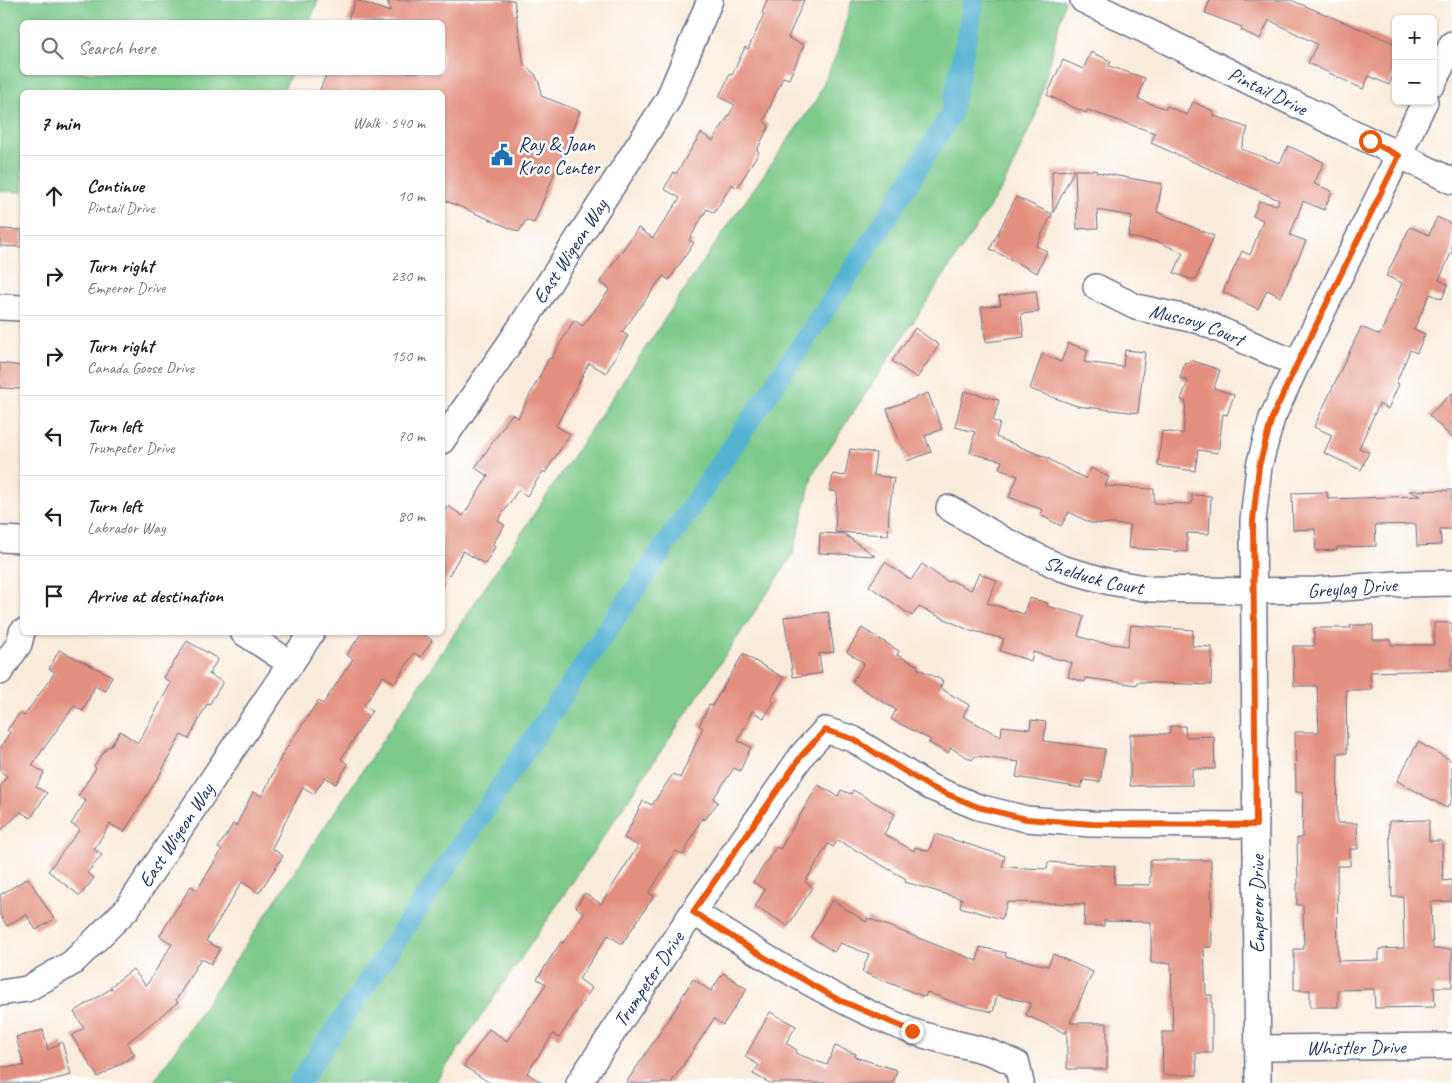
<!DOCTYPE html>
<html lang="en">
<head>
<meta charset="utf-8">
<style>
	:root { --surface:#fff; --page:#f6f6f6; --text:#222; --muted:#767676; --line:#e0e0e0 }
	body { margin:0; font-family:Caveat,sans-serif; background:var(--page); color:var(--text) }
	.controls { position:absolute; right:15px; top:15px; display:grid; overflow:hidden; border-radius:8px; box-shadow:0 1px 4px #0004 }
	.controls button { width:45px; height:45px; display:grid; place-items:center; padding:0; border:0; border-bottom:1px solid var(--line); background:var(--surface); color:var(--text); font:25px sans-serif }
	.stop { position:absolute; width:15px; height:15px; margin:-11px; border:4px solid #ea580c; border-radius:50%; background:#fff }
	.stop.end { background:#ea580c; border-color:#fff; box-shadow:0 1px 5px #0008 }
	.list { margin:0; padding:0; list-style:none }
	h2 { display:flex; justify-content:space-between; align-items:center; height:65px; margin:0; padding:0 20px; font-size:21px }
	h2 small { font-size:16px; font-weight:400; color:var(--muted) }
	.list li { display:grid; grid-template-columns:32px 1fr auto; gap:15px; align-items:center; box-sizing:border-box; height:80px; padding:0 20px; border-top:1px solid var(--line) }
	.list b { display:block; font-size:19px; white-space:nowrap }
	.list p { margin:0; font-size:16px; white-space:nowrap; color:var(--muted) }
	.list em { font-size:16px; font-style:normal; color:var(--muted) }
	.icon { flex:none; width:28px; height:28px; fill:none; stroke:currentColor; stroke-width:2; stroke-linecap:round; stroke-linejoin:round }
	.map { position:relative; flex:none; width:1452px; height:1083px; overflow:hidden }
	.search { position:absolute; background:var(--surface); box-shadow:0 1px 4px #0004; left:20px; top:20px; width:425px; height:55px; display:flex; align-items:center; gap:12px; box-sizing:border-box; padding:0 18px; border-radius:8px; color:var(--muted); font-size:19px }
	.panel { position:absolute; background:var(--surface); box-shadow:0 1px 4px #0004; left:20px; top:90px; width:425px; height:545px; border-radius:8px }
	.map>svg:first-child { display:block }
</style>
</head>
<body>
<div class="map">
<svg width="1452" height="1083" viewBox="0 0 1452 1083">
	<rect width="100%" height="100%" fill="#fff"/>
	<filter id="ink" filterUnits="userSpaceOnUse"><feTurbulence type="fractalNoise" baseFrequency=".02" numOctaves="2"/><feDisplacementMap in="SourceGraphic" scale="10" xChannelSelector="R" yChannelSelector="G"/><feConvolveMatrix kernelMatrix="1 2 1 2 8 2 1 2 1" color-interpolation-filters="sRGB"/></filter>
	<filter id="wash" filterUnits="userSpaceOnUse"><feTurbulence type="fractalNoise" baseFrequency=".0096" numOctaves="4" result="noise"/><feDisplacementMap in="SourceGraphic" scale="20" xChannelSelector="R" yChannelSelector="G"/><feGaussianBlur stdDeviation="1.12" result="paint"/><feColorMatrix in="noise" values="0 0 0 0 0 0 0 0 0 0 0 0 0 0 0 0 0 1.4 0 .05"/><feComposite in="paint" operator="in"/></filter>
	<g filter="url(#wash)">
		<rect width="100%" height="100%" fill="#f9ebdb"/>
		<!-- green -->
		<g fill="#7bc989" stroke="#4b7c74">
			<polygon points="0,0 318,0 310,22 22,22 22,72 291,73 283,92 22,92 22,192 0,191"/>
			<polygon points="852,0 1065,0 1036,114 1004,185 813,473 793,555 539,932 435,1083 153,1083 711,250 816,100 837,53"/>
		</g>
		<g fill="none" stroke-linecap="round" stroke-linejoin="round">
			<!-- canal -->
			<polyline stroke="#54b2d3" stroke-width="21" points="299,1083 877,234 951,114 974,0"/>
		</g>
		<g id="blocks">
			<!-- building -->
			<g fill="#e38f7e">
				<polygon points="356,0 390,12 388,0 514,0 524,65 535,74 540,85 541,96 580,111 534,223 526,220 519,232 442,199 442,92 319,92 327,72 442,72 442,22 347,22"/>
				<polygon points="767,0 804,0 788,38 804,45 789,79 783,77 764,121 769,126 757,150 759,152 737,188 732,184 714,213 707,209 689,240 694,243 669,280 663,276 622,332 628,336 606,373 589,363 556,426 570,434 545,473 543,471 527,496 518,490 498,521 505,525 492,545 495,547 485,564 463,551 442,587 442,515 448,506 463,516 488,476 475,468 512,414 518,418 549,358 551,359 574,320 583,326 610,289 600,282 638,228 653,238 680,198 664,189 674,172 676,174 701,133 713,141 735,105 719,97 730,74 732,75 745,47 748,49 764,14 762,13"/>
				<polygon points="1210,0 1291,0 1396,44 1396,69 1389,85 1369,76 1363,89 1308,63 1317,44 1269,20 1260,39 1241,30 1242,27 1205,13"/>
				<polygon points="1091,52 1111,61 1109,66 1145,78 1138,99 1166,109 1167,106 1187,115 1193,102 1214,111 1212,115 1248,128 1241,149 1280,163 1288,146 1324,162 1314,184 1332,191 1324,210 1303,201 1290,235 1306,241 1281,297 1267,290 1258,309 1223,292 1242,251 1250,255 1263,220 1253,216 1259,201 1277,205 1279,200 1151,143 1155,133 1087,110 1086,113 1047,95 1063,60 1083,69"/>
				<polygon points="1074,170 1053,213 1052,171"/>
				<polygon points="1075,170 1096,170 1096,172 1162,184 1157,212 1214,236 1196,279 1190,279 1174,273 1183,253 1159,242 1128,237 1132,216 1097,210 1098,228 1077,229"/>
				<polygon points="1016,197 1052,214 1036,246 1047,251 1037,273 990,249"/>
				<polygon points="1437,217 1452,224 1452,251 1439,280 1448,284 1442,299 1430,294 1414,329 1425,334 1417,353 1410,350 1396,383 1399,384 1388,409 1379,404 1359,448 1369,452 1361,470 1324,453 1332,435 1314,427 1361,327 1380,335 1402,283 1386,276 1410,227 1429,235"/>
				<polygon points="0,229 22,230 22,247 0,246"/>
				<polygon points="1036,291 1039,312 1021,314 1024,337 986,342 981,307 1001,305 999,296"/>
				<polygon points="915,328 939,345 917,378 892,361"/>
				<polygon points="1068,343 1088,350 1084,362 1123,367 1125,350 1145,352 1138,413 1077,406 1030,389 1042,354 1061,362"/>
				<polygon points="1190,360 1220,370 1214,388 1234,395 1227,415 1223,414 1218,453 1198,450 1195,471 1158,466 1162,431 1183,434 1186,402 1181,400 1188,381 1180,378 1185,362 1188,364"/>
				<polygon points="0,363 22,366 22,389 0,388"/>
				<polygon points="964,391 999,400 993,421 1000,423 996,437 1050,459 1050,460 1086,479 1091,468 1109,477 1105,486 1154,489 1154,503 1192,504 1192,495 1211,496 1209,534 1187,533 1187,552 1128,548 1130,525 1091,523 1069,512 1061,526 1040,515 1043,510 1009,497 1018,476 999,468 1002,461 970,453 975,432 955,427"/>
				<polygon points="928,393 942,429 925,436 931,452 907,461 887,409"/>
				<polygon points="1452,393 1452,438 1429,415"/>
				<polygon points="850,449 876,453 873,475 894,478 889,510 888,535 835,532 837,492 830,491 833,474 845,476"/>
				<polygon points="1452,490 1452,529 1440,529 1441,545 1417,546 1416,524 1375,525 1376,546 1337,547 1337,550 1316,551 1315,529 1293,530 1292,493 1327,492 1328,499 1421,496 1409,491"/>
				<polygon points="820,533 844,534 875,556 819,553"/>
				<polygon points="885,562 911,580 922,564 948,582 950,580 971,590 979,573 997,581 987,603 1024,614 1029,598 1048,603 1047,606 1084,616 1078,636 1097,642 1128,646 1131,625 1193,630 1192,646 1212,647 1211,685 1137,682 1137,685 1086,678 1085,682 1068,677 1072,663 1033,652 1031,661 1000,651 1004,639 974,631 973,632 919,607 912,616 869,586"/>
				<polygon points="828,612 834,652 819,654 822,673 793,677 784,617"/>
				<polygon points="1434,623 1452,623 1452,670 1370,672 1371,690 1346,690 1347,753 1338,753 1337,823 1357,823 1358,849 1350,849 1350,866 1337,866 1338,961 1379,960 1379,949 1404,948 1403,897 1392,897 1389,821 1429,820 1429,841 1442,841 1443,881 1452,880 1452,901 1431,902 1433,949 1452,949 1452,987 1434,987 1435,1007 1375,1008 1374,989 1338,990 1338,1007 1310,1007 1310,990 1294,990 1294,949 1304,949 1303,905 1297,905 1297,884 1298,884 1297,838 1302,838 1303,792 1296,792 1295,732 1319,732 1317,686 1294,686 1293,646 1314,646 1314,628 1351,628 1350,625 1373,625 1373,640 1391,640 1391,645 1434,645"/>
				<polygon points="862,628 899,651 897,655 919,666 917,668 943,681 940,688 969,705 963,716 1001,737 1002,726 1030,729 1031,720 1046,722 1044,741 1105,749 1100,782 1083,780 1081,788 1016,777 1019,762 975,756 972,760 951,748 948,753 929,743 931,740 891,719 896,710 852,682 864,663 847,652"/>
				<polygon points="362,632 420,632 432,640 421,657 414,653 395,683 383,676 364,706 372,711 341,759 348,764 336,784 325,777 314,794 303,787 272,848 283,856 259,893 242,882 206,941 220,949 211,964 201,958 176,1000 178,1002 127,1043 135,1055 98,1077 72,1036 84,1028 74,1012 112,988 110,987 133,969 146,986 172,944 160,936 170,919 191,886 197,890 222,850 218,848 233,824 236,826 253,792 262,796 282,755 318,701 323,704 353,659 347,655"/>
				<polygon points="187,641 218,659 209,674 223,682 209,705 207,704 189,739 181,735 159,776 124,832 110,824 94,849 102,855 87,873 94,878 80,896 48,871 80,829 71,824 86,801 78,796 96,768 94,766 108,746 110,747 120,731 138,743 171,683 164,678"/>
				<polygon points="59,650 112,676 105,691 95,686 83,711 74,706 32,765 44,773 36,787 47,793 31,818 21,812 0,831 0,787 7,776 0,771 0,748 10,732 7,730 20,713 24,716 55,672 49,669"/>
				<polygon points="743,654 784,678 771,700 774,702 764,718 752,711 738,741 751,747 740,771 734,768 713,799 718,802 705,820 702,818 683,855 676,851 649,893 654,896 622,944 608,935 579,979 592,988 559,1038 553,1034 527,1073 542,1083 490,1083 464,1066 489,1029 507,1041 546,984 537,979 561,942 563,943 584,913 576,907 585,893 601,904 638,846 624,838 643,801 652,805 673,774 680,778 703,728 699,726 709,705 712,706"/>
				<polygon points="1170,726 1185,726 1186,737 1214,736 1215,769 1192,769 1192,785 1130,786 1130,734 1170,734"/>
				<polygon points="1418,742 1452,761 1452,799 1447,808 1397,781"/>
				<polygon points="818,785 838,796 841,790 851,794 853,790 895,814 884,834 914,851 915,847 929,851 935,834 1005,856 1002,867 1047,869 1048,862 1115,866 1114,884 1150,885 1150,860 1211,860 1212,947 1204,947 1206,995 1212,995 1212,1053 1196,1053 1197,1075 1163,1075 1162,1032 1173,1032 1171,963 1151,963 1151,922 1104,921 1104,926 1084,926 1085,904 1007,902 1002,919 960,907 962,899 905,882 906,879 838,840 833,847 828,844 805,882 813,887 788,926 755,906 765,890 753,882 776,847 780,849"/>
				<polygon points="28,878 54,919 36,930 26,914 7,926 0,915 0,895"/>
				<polygon points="832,900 866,922 868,918 977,961 980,947 1006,953 1005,956 1048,966 1053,954 1093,972 1070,1023 1107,1023 1107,1069 1067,1069 1067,1030 1065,1033 1026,1015 1031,1003 997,995 993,1012 961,1005 927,992 925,997 862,972 869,954 840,943 834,952 811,937"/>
				<polygon points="723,973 747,989 723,1025 714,1019 671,1083 626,1083 682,999 681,998 693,979 711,991"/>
				<polygon points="770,1012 796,1026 786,1043 797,1050 795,1053 827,1065 835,1046 856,1054 855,1057 897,1070 893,1083 770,1083 753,1074 759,1065 745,1057"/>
				<polygon points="43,1030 48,1050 62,1042 71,1075 40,1083 0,1083 0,1067 24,1066 16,1037"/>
			</g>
		</g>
	</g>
	<g filter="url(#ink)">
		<use href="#blocks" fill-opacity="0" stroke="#69718a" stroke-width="1"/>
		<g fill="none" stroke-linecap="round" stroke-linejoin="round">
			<!-- minor casing -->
			<g stroke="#69718a" stroke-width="28">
				<g id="minor">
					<path id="s1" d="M1083,0L1452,181"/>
					<polyline points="1433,83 1452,44"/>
					<path id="s2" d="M1096,287L1136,307L1200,321L1297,364"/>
					<polyline points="0,307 22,308"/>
					<path id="s3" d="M442,441L512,340L668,100L710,0"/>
					<path id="s4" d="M949,508L1004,540L1061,568L1110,582L1150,589L1254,591L1317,590L1397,584L1452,583"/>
					<polyline points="0,539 22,540"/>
					<polyline points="243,632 291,664"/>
					<polyline points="0,672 19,644 22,632"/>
					<path d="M693,912C763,956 833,1001 911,1031C936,1040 963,1044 989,1052C998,1055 1007,1060 1017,1064L1021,1083"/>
					<path id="s5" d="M0,993L27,989L72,963L127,909L216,774L312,632"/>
					<path id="s6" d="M1258,1048L1452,1046"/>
					<path id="s7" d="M579,1083L693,912L802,755L825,730L853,739L930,787L978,807L1026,819L1091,824L1256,825"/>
					<polyline points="1258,1083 1253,521 1259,466 1272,418 1297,364 1425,101"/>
				</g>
			</g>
			<!-- minor -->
			<use href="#minor" stroke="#fff" stroke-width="25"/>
		</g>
	</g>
	<g fill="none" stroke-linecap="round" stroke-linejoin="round" filter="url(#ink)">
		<!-- route -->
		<polyline stroke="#ea580c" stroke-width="6" points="912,1031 837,999 764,957 693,912 802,755 825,730 853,739 930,787 978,807 1026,819 1092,824 1256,825 1253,521 1259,466 1272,418 1297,364 1399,156 1370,141"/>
	</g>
	<!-- icons -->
	<defs>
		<g id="civic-bare" transform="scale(1.725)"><path d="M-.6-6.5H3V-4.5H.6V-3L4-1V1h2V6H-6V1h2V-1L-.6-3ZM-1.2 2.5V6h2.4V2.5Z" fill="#1f6fb2" stroke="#fff" stroke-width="2.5" paint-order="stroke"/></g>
	</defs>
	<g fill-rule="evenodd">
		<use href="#civic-bare" x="502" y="155"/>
	</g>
	<g text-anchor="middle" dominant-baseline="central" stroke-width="5" stroke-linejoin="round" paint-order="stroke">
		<!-- street labels -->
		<g font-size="20" fill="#1b2f5e" stroke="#fff">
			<text stroke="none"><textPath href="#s1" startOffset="206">Pintail Drive</textPath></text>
			<text stroke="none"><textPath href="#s3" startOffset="229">East Wigeon Way</textPath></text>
			<text stroke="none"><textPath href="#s2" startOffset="108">Muscovy Court</textPath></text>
			<text stroke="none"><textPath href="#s4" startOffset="161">Shelduck Court</textPath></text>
			<text stroke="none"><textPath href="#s4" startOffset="421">Greylag Drive</textPath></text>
			<text stroke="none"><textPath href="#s5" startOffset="245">East Wigeon Way</textPath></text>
			<text transform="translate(1257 904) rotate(-90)">Emperor Drive</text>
			<text stroke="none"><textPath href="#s7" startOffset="125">Trumpeter Drive</textPath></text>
			<text stroke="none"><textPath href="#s6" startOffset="98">Whistler Drive</textPath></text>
		</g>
		<!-- poi labels -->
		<g font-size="20" fill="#1b2f5e" stroke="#fff" text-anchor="start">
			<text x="518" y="144">Ray &amp; Joan<tspan x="518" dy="23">Kroc Center</tspan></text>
		</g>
	</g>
</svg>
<div class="controls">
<button>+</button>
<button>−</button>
</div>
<div class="stop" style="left:1370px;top:141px"></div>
<div class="stop end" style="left:912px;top:1031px"></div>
<div class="search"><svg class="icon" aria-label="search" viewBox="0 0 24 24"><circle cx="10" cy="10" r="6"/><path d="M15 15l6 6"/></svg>Search here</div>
<section class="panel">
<h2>7 min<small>Walk · 540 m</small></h2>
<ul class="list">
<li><svg class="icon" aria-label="ahead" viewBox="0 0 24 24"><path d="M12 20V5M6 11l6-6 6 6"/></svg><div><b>Continue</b><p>Pintail Drive</p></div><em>10 m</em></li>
<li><svg class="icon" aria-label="right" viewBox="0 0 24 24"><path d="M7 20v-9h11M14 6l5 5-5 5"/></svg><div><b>Turn right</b><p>Emperor Drive</p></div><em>230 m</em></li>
<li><svg class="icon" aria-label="right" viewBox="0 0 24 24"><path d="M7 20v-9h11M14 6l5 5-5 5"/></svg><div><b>Turn right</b><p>Canada Goose Drive</p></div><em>150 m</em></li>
<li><svg class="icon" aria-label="left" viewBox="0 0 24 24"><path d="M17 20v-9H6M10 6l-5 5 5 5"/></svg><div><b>Turn left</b><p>Trumpeter Drive</p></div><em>70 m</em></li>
<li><svg class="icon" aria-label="left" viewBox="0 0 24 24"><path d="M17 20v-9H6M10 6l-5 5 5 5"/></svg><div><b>Turn left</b><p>Labrador Way</p></div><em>80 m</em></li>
<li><svg class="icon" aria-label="arrive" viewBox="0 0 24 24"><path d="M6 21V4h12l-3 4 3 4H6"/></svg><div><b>Arrive at destination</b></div></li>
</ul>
</section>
</div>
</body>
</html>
